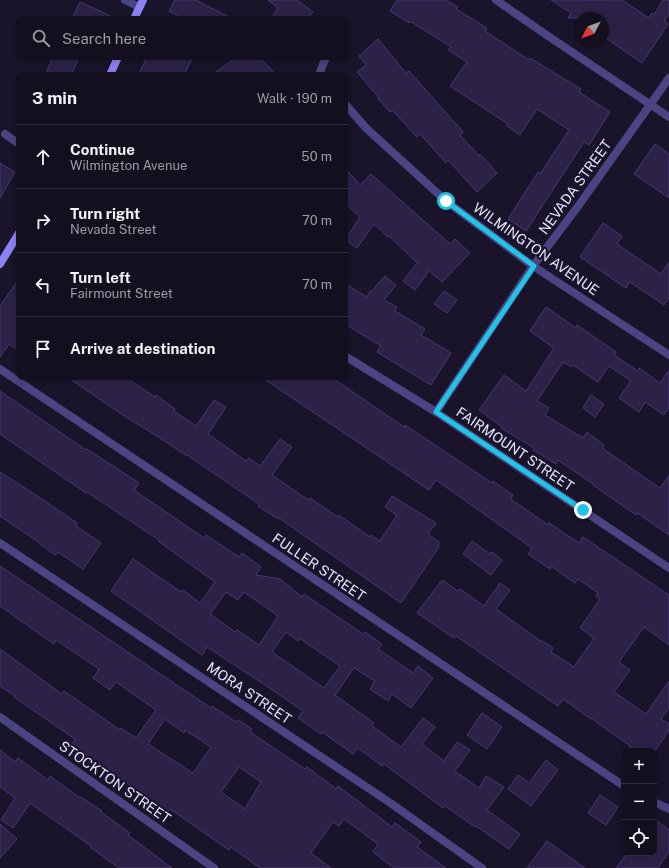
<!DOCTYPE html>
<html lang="en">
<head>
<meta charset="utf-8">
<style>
	:root { --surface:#130f1f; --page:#201d2c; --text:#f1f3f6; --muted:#9d9ca4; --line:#322f3d }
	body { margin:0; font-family:"Public Sans",sans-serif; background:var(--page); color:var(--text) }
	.controls { position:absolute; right:12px; bottom:12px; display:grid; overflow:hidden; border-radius:8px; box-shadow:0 2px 6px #0003 }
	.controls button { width:36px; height:36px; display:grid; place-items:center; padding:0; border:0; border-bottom:1px solid var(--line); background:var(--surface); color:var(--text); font:20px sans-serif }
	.compass { position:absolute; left:573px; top:12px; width:36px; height:36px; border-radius:50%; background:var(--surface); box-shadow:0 2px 6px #0003; rotate:229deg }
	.stop { position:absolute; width:12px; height:12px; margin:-9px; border:3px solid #21c3e6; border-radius:50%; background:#fff }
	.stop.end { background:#21c3e6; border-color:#fff; box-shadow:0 1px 4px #0008 }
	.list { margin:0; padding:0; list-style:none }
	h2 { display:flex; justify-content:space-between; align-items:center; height:52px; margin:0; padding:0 16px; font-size:17px }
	h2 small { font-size:13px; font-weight:400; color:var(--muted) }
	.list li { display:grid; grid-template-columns:26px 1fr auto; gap:12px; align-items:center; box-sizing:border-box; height:64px; padding:0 16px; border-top:1px solid var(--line) }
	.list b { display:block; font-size:15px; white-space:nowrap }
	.list p { margin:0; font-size:13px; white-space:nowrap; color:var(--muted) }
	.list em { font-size:13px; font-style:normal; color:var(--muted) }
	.icon { flex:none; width:22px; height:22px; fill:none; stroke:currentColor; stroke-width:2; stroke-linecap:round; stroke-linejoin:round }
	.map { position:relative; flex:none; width:669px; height:868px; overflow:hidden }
	.search { position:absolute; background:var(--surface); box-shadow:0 2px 6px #0003; left:16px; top:16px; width:332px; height:44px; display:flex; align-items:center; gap:10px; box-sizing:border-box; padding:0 14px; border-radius:8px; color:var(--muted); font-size:15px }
	.panel { position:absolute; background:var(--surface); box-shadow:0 2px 6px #0003; left:16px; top:72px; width:332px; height:308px; border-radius:8px }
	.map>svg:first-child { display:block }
</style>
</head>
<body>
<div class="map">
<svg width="669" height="868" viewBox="0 0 669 868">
	<rect width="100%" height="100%" fill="#191429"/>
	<!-- building -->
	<g fill="#2c2248" stroke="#473771" fill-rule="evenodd">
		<polygon points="175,0 196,0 233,19 184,19 169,11"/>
		<polygon points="268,0 297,0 313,12 307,19 271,19 278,8"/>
		<polygon points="397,0 446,0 458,7 456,9 487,28 485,31 529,60 530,58 581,89 579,92 610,112 589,145 584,142 526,231 508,219 538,172 540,174 569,130 537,109 520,135 507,126 508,124 450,86 467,62 448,50 451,47 410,21 409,23 390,11"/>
		<polygon points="551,0 622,0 649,18 652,13 654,15 663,0 669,0 669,14 664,21 668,24 642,63 603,36 603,18 568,18 571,13"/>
		<polygon points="80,2 117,19 72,19"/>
		<polygon points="378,39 406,73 409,71 463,132 460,135 479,156 480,154 497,173 477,192 448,160 446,163 420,134 417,137 392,110 390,112 378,99 379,98 357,72 366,65 359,56"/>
		<polygon points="53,57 79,57 71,75 45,75"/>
		<polygon points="147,57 193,57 184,75 138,75"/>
		<polygon points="235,57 259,57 277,75 212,75 227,64"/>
		<polygon points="655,144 669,154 669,198 634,174"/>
		<polygon points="0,163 15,172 0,198"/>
		<polygon points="345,168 360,185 371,174 450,244 455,239 470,253 442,282 429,271 415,290 403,281 417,263 389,236 388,237 374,224 357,248 345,240 360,217 345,203 350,196 345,190"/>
		<polygon points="603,223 622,236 617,244 661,274 669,262 669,298 664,305 630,282 626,288 580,257"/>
		<polygon points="385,276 396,285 384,300 397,307 395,311 425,329 421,335 451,353 431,385 377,352 381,346 345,324 345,284 367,297 370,291 371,292"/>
		<polygon points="19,279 19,351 9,344 0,357 0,306"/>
		<polygon points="444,291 457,300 447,313 434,304"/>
		<polygon points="546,307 576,328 577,325 616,352 614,355 638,371 639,368 660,383 669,370 669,407 664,415 645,402 639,412 619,398 631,381 609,366 598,382 573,365 572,367 563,362 537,401 549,408 545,415 583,438 587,432 604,445 602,448 660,488 669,475 669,535 637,513 636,515 593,485 593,484 558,460 556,464 533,450 534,448 501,428 502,427 479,410 504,375 526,391 554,348 530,331"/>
		<polygon points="67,377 125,377 155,397 156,395 175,409 174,411 196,426 214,400 226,407 208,434 246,461 249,458 260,466 280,439 292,447 272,475 308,500 310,498 338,517 339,515 370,537 371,535 380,541 397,515 385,507 392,496 436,523 428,534 439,542 439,547 401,603 279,518 278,519 258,506 259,504 187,455 187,456 157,436 126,417"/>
		<polygon points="261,377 331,377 404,427 405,425 492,483 493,481 513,495 511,499 548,525 549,523 579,543 583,537 669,595 669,645 644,627 619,662 630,670 614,692 646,714 669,681 669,708 661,719 669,724 669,730 655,751 636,751 629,746 629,745 591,718 591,719 563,699 558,706 456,636 454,638 417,613 442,580 458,591 460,589 484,606 500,583 510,590 496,609 542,642 542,641 553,648 551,652 574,667 594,638 580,628 600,599 596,596 598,593 578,579 575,583 551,566 550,569 528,554 532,548 436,480 429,490"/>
		<path d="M0,391L86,450L87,449L139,483L134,490L204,538L206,535L239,557L242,553L261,567L256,575L280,579L302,597L304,594L363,634L365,632L382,644L378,649L413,673L418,666L433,678L411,708L392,694L388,701L370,689L375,681L354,668L335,695L374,723L372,726L401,747L423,718L435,727L422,744L444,761L457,742L470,750L455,771L479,788L486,776L504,787L487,810L520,834L509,849L476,826L475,827L445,806L443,808L384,764L382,766L358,748L353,754L322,732L321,734L298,718L303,711L265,685L207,647L202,655L111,591L133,559L181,592L183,590L200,603L215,582L158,541L159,540L87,492L86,493L0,434ZM226,592L238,600L244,592L278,616L259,645L237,630L235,632L210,614ZM286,632L298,641L299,638L340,666L324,688L272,652Z"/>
		<polygon points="591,395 604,404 595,417 583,408"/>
		<polygon points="0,472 36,495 77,523 76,526 101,543 83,569 58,552 55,555 40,544 40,543 0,516"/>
		<polygon points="472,541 490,554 492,552 502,560 491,575 463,554"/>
		<path d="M0,566L211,708L212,706L236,722L238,720L252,729L250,732L305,769L307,767L336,789L338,786L392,827L395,823L421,842L417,847L446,868H394L373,852L378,844L344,819L339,826L333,822L311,853L331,868H260L231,847L229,850L170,809L168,812L116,775V776L72,744L75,739L14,697L15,696L0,686V649L62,694L64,691L120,730L121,728L136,738L156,710L116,682L110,690L93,678L99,669L56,640L54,644L0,606ZM165,719L184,733L185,730L211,747L193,773L148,744ZM239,767L261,782L245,809L221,792Z"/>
		<polygon points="482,713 502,727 487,749 467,735"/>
		<polygon points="0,750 15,762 18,758 48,780 50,776 80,798 81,797 102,811 101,812 130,833 128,835 172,868 119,868 90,847 91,846 30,803 13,828 1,820 15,798 0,787"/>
		<polygon points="546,760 558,770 531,806 508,789 518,775 529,783"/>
		<polygon points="600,795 618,807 606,825 588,813"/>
		<polygon points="654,819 669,830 669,852 658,868 616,868 627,853 654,853"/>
		<polygon points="0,824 17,839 0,858"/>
		<polygon points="547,841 585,868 527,868"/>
	</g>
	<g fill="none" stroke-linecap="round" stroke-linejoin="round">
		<!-- street -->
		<g stroke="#4b4482" stroke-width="8">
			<polyline points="125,0 139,7"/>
			<polyline points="496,0 551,38 669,117"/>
			<polyline points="319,75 326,57"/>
			<polyline points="345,104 366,128 446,201 533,266 669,355"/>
			<polyline points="5,134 19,144"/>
			<polyline points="345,356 436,412 669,568"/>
			<polyline points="0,369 624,786"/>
			<polyline points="436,412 533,266 579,205 669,78"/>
			<polyline points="0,543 389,802 482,868"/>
			<polyline points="0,717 214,868"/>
			<polyline points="654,802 669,809"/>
		</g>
		<!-- secondary -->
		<g stroke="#8c81f1" stroke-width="8">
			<polyline points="134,19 143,0"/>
			<polyline points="110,75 118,57"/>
			<polyline points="0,264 19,233"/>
		</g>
	</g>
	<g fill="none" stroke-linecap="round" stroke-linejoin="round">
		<!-- route -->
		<polyline stroke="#21c3e6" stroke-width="5" points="446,201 534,266 436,412 583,510"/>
	</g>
	<g text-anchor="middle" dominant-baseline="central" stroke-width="4" stroke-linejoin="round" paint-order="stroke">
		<!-- street labels -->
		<g font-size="14" fill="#e4dffb" stroke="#191429">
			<text transform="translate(575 187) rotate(-54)">NEVADA STREET</text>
			<text transform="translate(536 249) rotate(35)">WILMINGTON AVENUE</text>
			<text transform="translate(515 449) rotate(34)">FAIRMOUNT STREET</text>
			<text transform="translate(319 567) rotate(34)">FULLER STREET</text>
			<text transform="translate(249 693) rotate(34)">MORA STREET</text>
			<text transform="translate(115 782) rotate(35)">STOCKTON STREET</text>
		</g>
	</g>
</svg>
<div class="controls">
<button>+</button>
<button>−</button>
<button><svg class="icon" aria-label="locate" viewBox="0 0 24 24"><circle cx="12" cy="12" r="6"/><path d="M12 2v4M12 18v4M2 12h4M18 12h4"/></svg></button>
</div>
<svg class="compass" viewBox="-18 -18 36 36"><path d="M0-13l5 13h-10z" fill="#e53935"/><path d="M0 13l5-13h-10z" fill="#9d9ca4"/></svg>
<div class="stop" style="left:446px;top:201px"></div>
<div class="stop end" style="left:583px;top:510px"></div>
<div class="search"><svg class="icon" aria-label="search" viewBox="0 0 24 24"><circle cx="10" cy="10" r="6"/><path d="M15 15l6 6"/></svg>Search here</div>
<section class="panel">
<h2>3 min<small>Walk · 190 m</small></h2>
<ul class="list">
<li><svg class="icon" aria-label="ahead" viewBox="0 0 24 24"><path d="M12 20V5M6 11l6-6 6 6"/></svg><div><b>Continue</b><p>Wilmington Avenue</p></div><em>50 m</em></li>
<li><svg class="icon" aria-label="right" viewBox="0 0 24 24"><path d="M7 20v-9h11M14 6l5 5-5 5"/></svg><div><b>Turn right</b><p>Nevada Street</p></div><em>70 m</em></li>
<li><svg class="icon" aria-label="left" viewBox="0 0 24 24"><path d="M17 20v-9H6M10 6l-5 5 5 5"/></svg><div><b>Turn left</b><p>Fairmount Street</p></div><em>70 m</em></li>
<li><svg class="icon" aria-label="arrive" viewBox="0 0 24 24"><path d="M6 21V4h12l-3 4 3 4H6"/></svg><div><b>Arrive at destination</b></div></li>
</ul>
</section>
</div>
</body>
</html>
